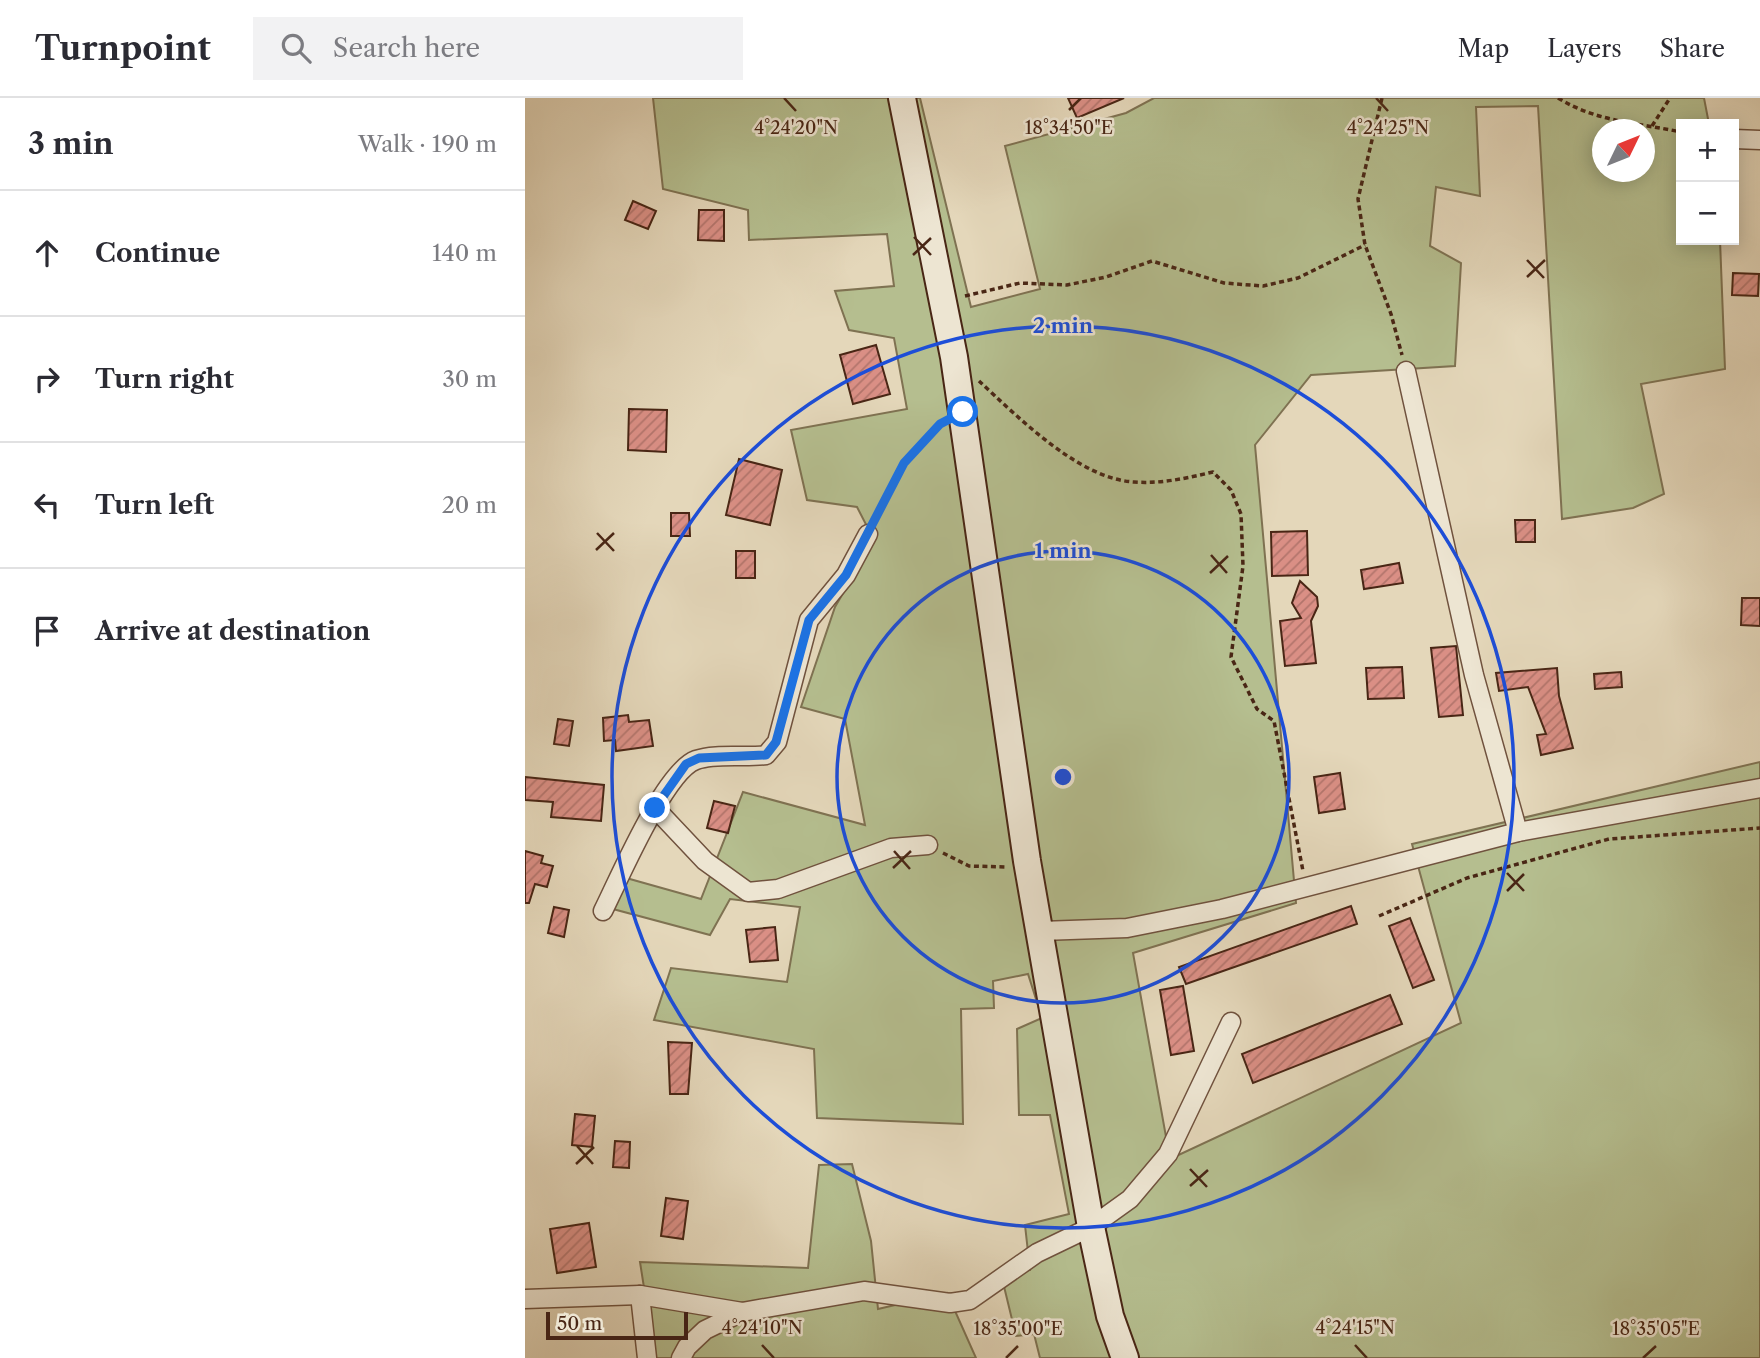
<!DOCTYPE html>
<html lang="en">
<head>
<meta charset="utf-8">
<style>
	:root { --surface:#fff; --page:#f2f2f3; --text:#2b2b33; --muted:#7c7c81; --line:#e1e1e2 }
	body { margin:0; font-family:"Libre Caslon Text",serif; background:var(--page); color:var(--text) }
	.controls { position:absolute; right:21px; top:21px; display:grid; overflow:hidden; border-radius:0px; box-shadow:0 4px 18px #0003 }
	.controls button { width:63px; height:63px; display:grid; place-items:center; padding:0; border:0; border-bottom:2px solid var(--line); background:var(--surface); color:var(--text); font:35px sans-serif }
	.compass { position:absolute; left:1067px; top:21px; width:63px; height:63px; border-radius:50%; background:var(--surface); box-shadow:0 4px 18px #0003; rotate:47deg }
	.scale { position:absolute; left:21px; bottom:18px; width:142px; box-sizing:border-box; padding-left:7px; border:4px solid #492615; border-top:0; font-size:19px; line-height:24px; white-space:nowrap; color:#492615; -webkit-text-stroke:5px #ede5d2; paint-order:stroke }
	.stop { position:absolute; width:21px; height:21px; margin:-16px; border:5px solid #1a73e8; border-radius:50%; background:#fff }
	.stop.end { background:#1a73e8; border-color:#fff; box-shadow:0 2px 7px #0008 }
	.list { margin:0; padding:0; list-style:none }
	h2 { display:flex; justify-content:space-between; align-items:center; height:91px; margin:0; padding:0 28px; font-size:30px }
	h2 small { font-size:23px; font-weight:400; color:var(--muted) }
	.list li { display:grid; grid-template-columns:46px 1fr auto; gap:21px; align-items:center; box-sizing:border-box; height:126px; padding:0 28px; border-top:2px solid var(--line) }
	.list b { display:block; font-size:26px; white-space:nowrap }
	.list em { font-size:23px; font-style:normal; color:var(--muted) }
	.icon { flex:none; width:38px; height:38px; fill:none; stroke:currentColor; stroke-width:2; stroke-linecap:round; stroke-linejoin:round }
	.map { position:relative; flex:none; width:1235px; height:1260px; overflow:hidden }
	header { display:flex; align-items:center; gap:42px; box-sizing:border-box; height:98px; padding:0 35px; background:var(--surface); border-bottom:2px solid var(--line) }
	header strong { font-size:33px }
	nav { display:flex; gap:38px; margin-inline-start:auto; font-size:24px }
	.search { width:490px; height:63px; background:var(--page); display:flex; align-items:center; gap:18px; box-sizing:border-box; padding:0 24px; border-radius:0px; color:var(--muted); font-size:26px }
	main { display:flex }
	aside { flex:1; background:var(--surface) }
	.map>svg:first-child { display:block }
</style>
</head>
<body>
<header>
<strong>Turnpoint</strong>
<div class="search"><svg class="icon" aria-label="search" viewBox="0 0 24 24"><circle cx="10" cy="10" r="6"/><path d="M15 15l6 6"/></svg>Search here</div>
<nav><a>Map</a><a>Layers</a><a>Share</a></nav>
</header>
<main>
<aside>
<h2>3 min<small>Walk · 190 m</small></h2>
<ul class="list">
<li><svg class="icon" aria-label="ahead" viewBox="0 0 24 24"><path d="M12 20V5M6 11l6-6 6 6"/></svg><div><b>Continue</b></div><em>140 m</em></li>
<li><svg class="icon" aria-label="right" viewBox="0 0 24 24"><path d="M7 20v-9h11M14 6l5 5-5 5"/></svg><div><b>Turn right</b></div><em>30 m</em></li>
<li><svg class="icon" aria-label="left" viewBox="0 0 24 24"><path d="M17 20v-9H6M10 6l-5 5 5 5"/></svg><div><b>Turn left</b></div><em>20 m</em></li>
<li><svg class="icon" aria-label="arrive" viewBox="0 0 24 24"><path d="M6 21V4h12l-3 4 3 4H6"/></svg><div><b>Arrive at destination</b></div></li>
</ul>
</aside>
<div class="map">
<svg width="1235" height="1260" viewBox="0 0 1235 1260">
	<defs>
		<pattern id="building-hatch" width="6" height="6" patternUnits="userSpaceOnUse" patternTransform="scale(1.75)"><rect width="6" height="6" fill="#da8f85"/><path d="M-1 1l2-2M0 6l6-6M5 7l2-2" fill="none" stroke="#b3756c"/></pattern>
	</defs>
	<rect width="100%" height="100%" fill="#e4d7ba"/>
	<filter id="stains"><feTurbulence type="fractalNoise" baseFrequency=".00286" numOctaves="4"/><feColorMatrix values="0 0 0 0 .2 0 0 0 0 .09 0 0 0 0 .02 0 0 0 .5 -.17"/></filter>
	<radialGradient id="worn" r=".72"><stop offset=".6" stop-color="#630" stop-opacity="0"/><stop offset="1" stop-color="#630" stop-opacity=".3"/></radialGradient>
	<!-- grass -->
	<g fill="#b5be8f" stroke="#7f7252" stroke-width="2" fill-rule="evenodd">
		<path d="M128,0H395L446,209L515,191L480,48L601,15L629,0H1179L1184,26H1156V142H1195L1200,271L1116,286L1139,396L1108,410L1037,421L1013,8L951,9L955,98L911,89L905,148L936,165L930,268L786,277L730,347L771,805L608,855L645,1061L936,925L887,746L1235,664V1260H515L509,1236L491,1238L476,1176L505,1172L500,1127L544,1116L525,1017H494L492,931L517,920L503,876L468,883L469,910L436,911L438,1026L292,1020L289,951L129,922L146,870L262,884L275,809L205,801L185,837L73,807L87,776L176,801L218,694L340,727L320,621L276,609L310,509L349,442L332,409L282,402L266,332L382,311L369,240L324,232L310,193L369,188L362,136L224,142L223,112L138,91ZM1078,32H1120V74H1078Z"/>
		<polygon points="327,1066 346,1143 353,1211 422,1195 451,1260 130,1260 115,1164 283,1170 294,1067"/>
	</g>
	<!-- building -->
	<g fill="url(#building-hatch)" stroke="#492615" stroke-width="2">
		<polygon points="543,0 599,0 552,20"/>
		<polygon points="108,103 131,113 123,131 100,122"/>
		<polygon points="174,112 199,112 199,143 173,142"/>
		<polygon points="1208,175 1234,176 1233,198 1207,197"/>
		<polygon points="351,247 365,296 328,306 315,257"/>
		<polygon points="104,311 142,312 141,354 103,352"/>
		<polygon points="214,361 257,372 245,427 201,417"/>
		<polygon points="146,415 164,415 165,438 146,438"/>
		<polygon points="990,422 1010,422 1010,444 991,444"/>
		<polygon points="782,433 783,477 747,478 746,434"/>
		<rect x="211" y="453" width="19" height="27"/>
		<polygon points="874,465 878,485 839,491 836,472"/>
		<polygon points="775,483 792,499 793,508 786,523 791,565 760,568 755,523 776,520 767,505"/>
		<polygon points="1217,500 1235,500 1235,528 1216,527"/>
		<polygon points="931,548 938,617 914,619 906,550"/>
		<polygon points="877,569 879,600 843,601 841,570"/>
		<polygon points="1032,570 1034,598 1048,650 1016,657 1012,637 1021,636 1003,589 974,593 971,575"/>
		<polygon points="1096,574 1097,589 1070,591 1069,576"/>
		<polygon points="103,617 104,624 124,622 128,648 91,653 90,642 79,643 78,620"/>
		<polygon points="33,621 48,623 44,648 29,646"/>
		<polygon points="815,675 820,711 794,715 789,679"/>
		<polygon points="0,679 79,687 76,723 26,719 28,704 0,702"/>
		<polygon points="189,703 210,708 203,735 182,730"/>
		<polygon points="0,753 18,758 16,765 28,768 22,789 10,786 4,805 0,805"/>
		<polygon points="826,808 832,826 661,886 654,869"/>
		<polygon points="29,809 44,812 39,839 23,835"/>
		<polygon points="885,820 909,882 888,890 864,828"/>
		<polygon points="250,829 253,862 225,864 221,832"/>
		<polygon points="658,888 669,953 646,957 635,892"/>
		<polygon points="865,897 877,926 728,985 717,956"/>
		<polygon points="143,944 167,945 163,996 145,996"/>
		<polygon points="50,1016 70,1018 67,1049 47,1047"/>
		<polygon points="90,1043 105,1044 104,1070 88,1069"/>
		<polygon points="141,1100 163,1103 158,1141 136,1138"/>
		<polygon points="64,1125 71,1169 32,1175 25,1131"/>
	</g>
	<g fill="none" stroke-linecap="round" stroke-linejoin="round">
		<!-- street casing -->
		<g stroke="#70523e" stroke-width="21">
			<g id="street">
				<polyline points="1209,41 1235,42"/>
				<polyline points="881,273 949,577 993,734"/>
				<polyline points="130,710 180,763 223,794 253,791 366,750 403,747"/>
				<path d="M78,813C94,781 140,673 171,662C191,655 220,660 241,657L252,644L284,522L321,477L343,436"/>
				<polyline points="516,833 602,830 697,811 993,734 1235,690"/>
				<polyline points="115,1197 122,1260"/>
				<polyline points="0,1201 115,1197 217,1214"/>
				<polyline points="156,1260 162,1249 180,1232 217,1214 339,1193 425,1205 445,1202 512,1155 566,1129 605,1101 643,1056 706,924"/>
			</g>
		</g>
		<!-- secondary casing -->
		<g stroke="#492615" stroke-width="30">
			<polyline id="secondary" points="377,0 429,259 502,763 566,1129 585,1218 600,1260"/>
		</g>
		<!-- path -->
		<g stroke="#492615" stroke-width="3.5" stroke-dasharray="5 3.5" stroke-linecap="butt">
			<polyline points="857,0 833,101 840,147 866,216 877,257"/>
			<path d="M1033,0C1072,24 1113,25 1156,34"/>
			<polyline points="1127,28 1145,0"/>
			<polyline points="440,198 495,185 542,187 581,179 627,163 699,185 738,188 773,180 840,147"/>
			<path d="M454,283C493,319 554,381 609,384C637,386 662,380 688,374L706,392L716,416L718,468L706,559L732,611L749,623L778,773"/>
			<polyline points="351,420 379,365 417,324"/>
			<polyline points="418,755 444,768 480,769"/>
			<polyline points="854,818 942,780 1084,741 1235,730"/>
		</g>
		<!-- street -->
		<use href="#street" stroke="#ede5d2" stroke-width="18"/>
		<!-- secondary -->
		<use href="#secondary" stroke="#ede5d2" stroke-width="26"/>
	</g>
	<g fill="none" stroke-linecap="round" stroke-linejoin="round">
		<!-- route -->
		<polyline stroke="#1a73e8" stroke-width="9" points="130,710 161,666 174,660 241,657 251,644 284,522 321,477 379,365 415,326 438,314"/>
	</g>
	<!-- ticks -->
	<path fill="none" stroke="#492615" stroke-width="2.5" d="M259,0L271,13M851,0L863,13M544,12L556,0M389,139L406,157M388,157L406,140M1002,162L1019,180M1002,179L1020,162M72,435L89,453M71,452L89,435M686,457L702,475M685,475L703,458M369,753L385,771M368,770L386,753M982,775L999,793M982,793L999,776M52,1048L68,1066M51,1066L69,1049M665,1071L682,1089M665,1088L683,1072M237,1247L249,1260M830,1247L842,1260M481,1260L493,1248M1118,1260L1131,1248"/>
	<!-- distance rings -->
	<g fill="none" stroke="#1d4ed8" stroke-width="3.5">
		<circle cx="538" cy="679" r="226"/>
		<circle cx="538" cy="679" r="451"/>
	</g>
	<g font-size="18" text-anchor="middle" fill="#492615" stroke="#ede5d2" stroke-width="5" stroke-linejoin="round" paint-order="stroke">
		<text x="544" y="36">18°34'50"E</text>
		<text x="271" y="36">4°24'20"N</text>
		<text x="863" y="36">4°24'25"N</text>
		<text x="237" y="1236">4°24'10"N</text>
		<text x="830" y="1236">4°24'15"N</text>
		<text x="493" y="1237">18°35'00"E</text>
		<text x="1131" y="1237">18°35'05"E</text>
	</g>
	<circle cx="538" cy="679" r="10" fill="#1d4ed8" stroke="#ede5d2" stroke-width="3.5"/>
	<g font-size="21" text-anchor="middle" font-weight="bold" fill="#1d4ed8" stroke="#ede5d2" stroke-width="5" stroke-linejoin="round" paint-order="stroke">
		<text x="538" y="235">2 min</text>
		<text x="538" y="460">1 min</text>
	</g>
	<rect width="100%" height="100%" filter="url(#stains)"/>
	<rect width="100%" height="100%" fill="url(#worn)"/>
</svg>
<div class="controls">
<button>+</button>
<button>−</button>
</div>
<svg class="compass" viewBox="-18 -18 36 36"><path d="M0-13l5 13h-10z" fill="#e53935"/><path d="M0 13l5-13h-10z" fill="#7c7c81"/></svg>
<div class="scale">50 m</div>
<div class="stop" style="left:438px;top:314px"></div>
<div class="stop end" style="left:130px;top:710px"></div>
</div>
</main>
</body>
</html>
